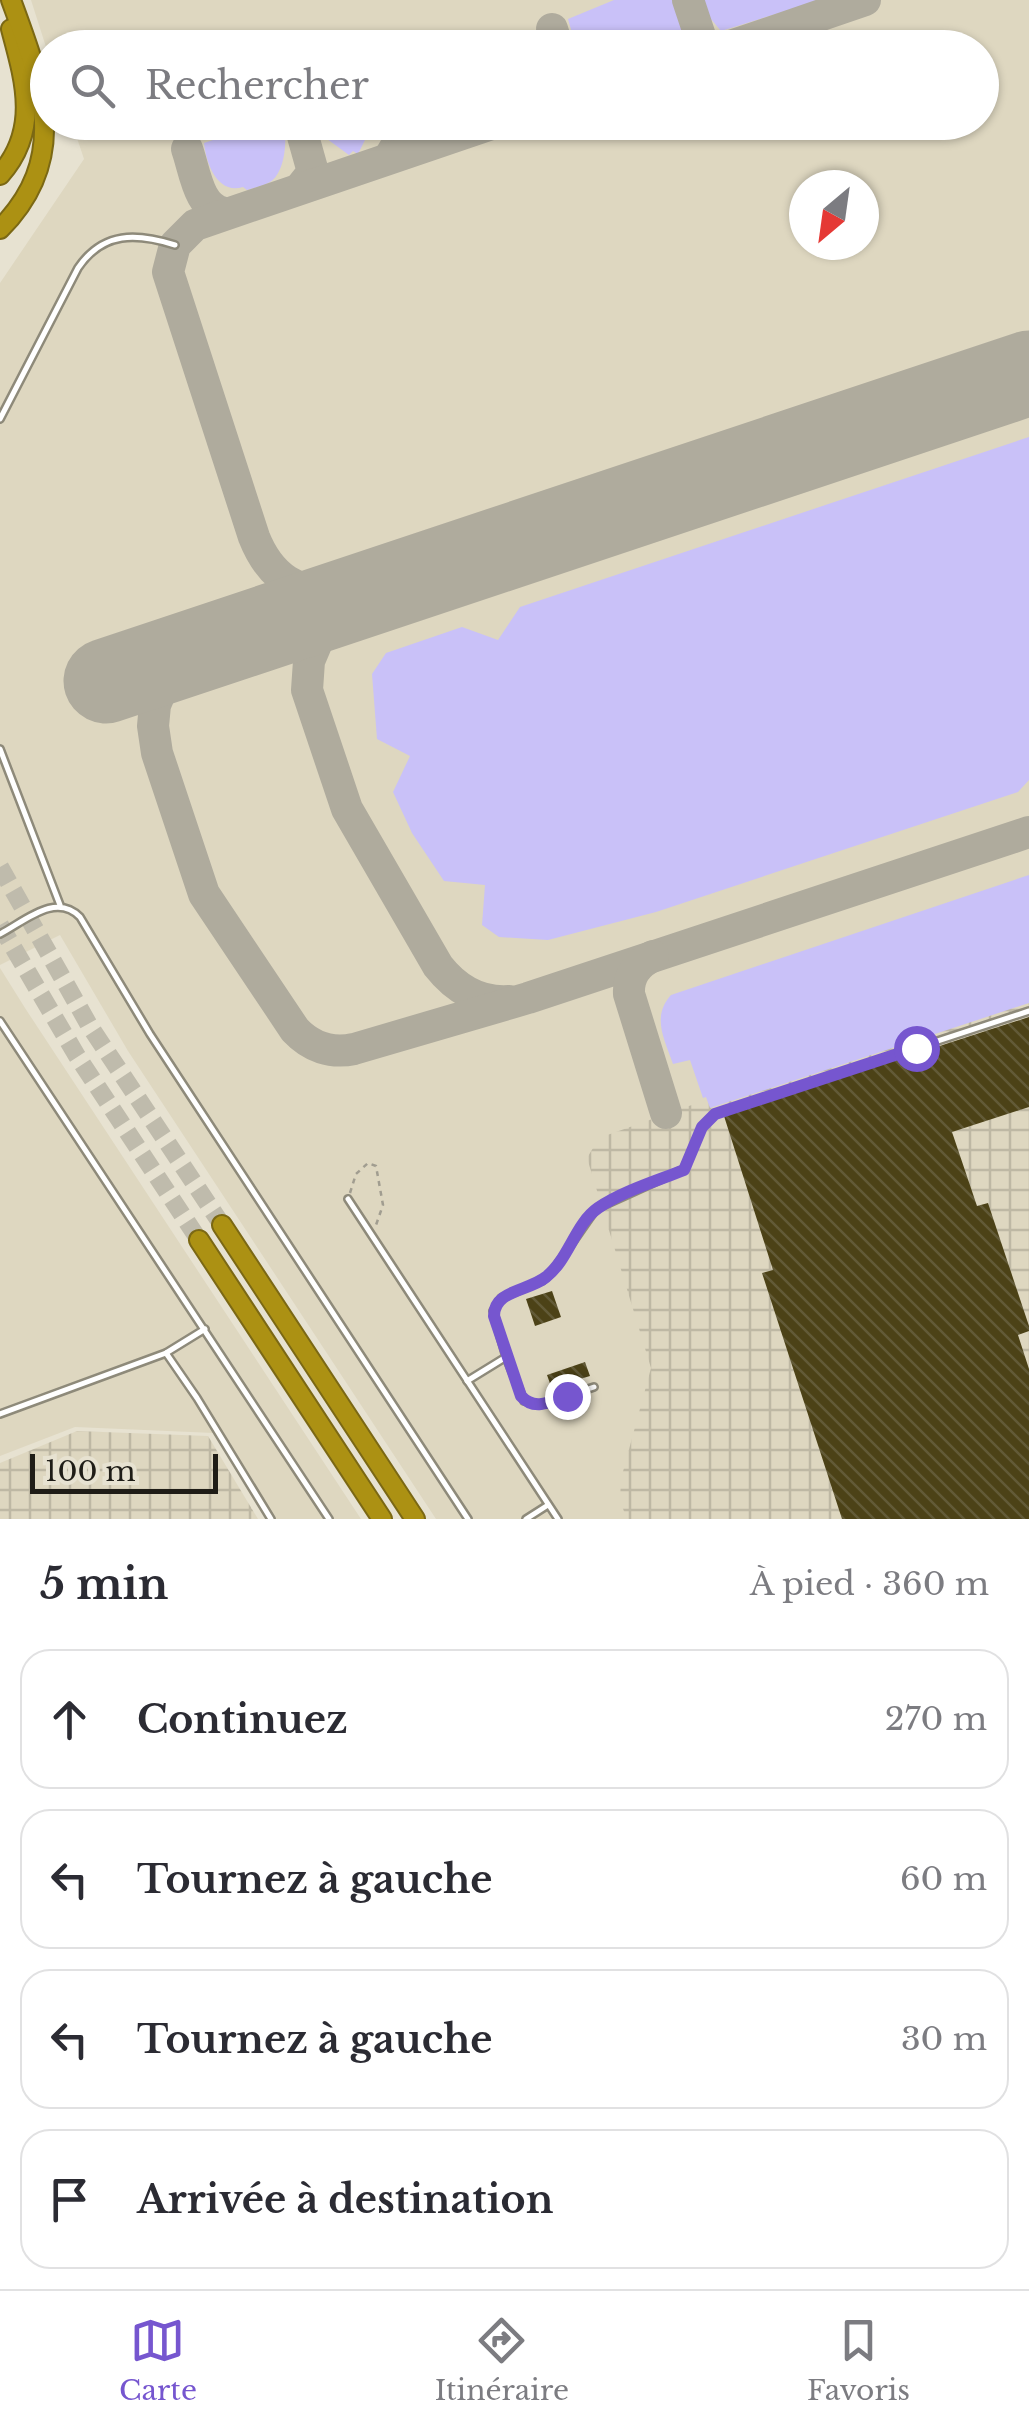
<!DOCTYPE html>
<html lang="fr">
<head>
<meta charset="utf-8">
<style>
	:root { --surface:#fff; --page:#f7f7f7; --text:#2b2b33; --muted:#7c7c81; --line:#e1e1e2; --accent:#7656cf }
	body { margin:0; font-family:"Libre Baskerville",serif; background:var(--page); color:var(--text) }
	.compass { position:absolute; left:789px; top:170px; width:90px; height:90px; border-radius:50%; background:var(--surface); box-shadow:0 2px 8px #0004; rotate:209deg }
	.scale { position:absolute; left:30px; bottom:25px; width:188px; box-sizing:border-box; padding-left:10px; border:5px solid #1f1d17; border-top:0; font-size:28px; line-height:35px; white-space:nowrap; color:#1f1d17; -webkit-text-stroke:8px #e7e2d1; paint-order:stroke }
	.stop { position:absolute; width:30px; height:30px; margin:-22px; border:8px solid #7656cf; border-radius:50%; background:#fff }
	.stop.end { background:#7656cf; border-color:#fff; box-shadow:0 2px 10px #0008 }
	.list { margin:0; padding:0; list-style:none }
	h2 { display:flex; justify-content:space-between; align-items:center; height:130px; margin:0; padding:0 40px; font-size:42px }
	h2 small { font-size:32px; font-weight:400; color:var(--muted) }
	.list li { display:grid; grid-template-columns:65px 1fr auto; gap:30px; align-items:center; box-sizing:border-box; height:140px; margin:0 20px 20px; padding:0 20px; border:2px solid var(--line); border-radius:30px }
	.list b { display:block; font-size:38px; white-space:nowrap }
	.list em { font-size:32px; font-style:normal; color:var(--muted) }
	.icon { flex:none; width:55px; height:55px; fill:none; stroke:currentColor; stroke-width:2; stroke-linecap:round; stroke-linejoin:round }
	.map { position:relative; flex:none; width:1029px; height:1519px; overflow:hidden }
	.search { position:absolute; background:var(--surface); box-shadow:0 2px 8px #0004; left:30px; right:30px; top:30px; height:110px; display:flex; align-items:center; gap:25px; box-sizing:border-box; padding:0 35px; border-radius:55px; color:var(--muted); font-size:38px }
	.sheet { height:770px; background:var(--surface) }
	nav { display:flex; justify-content:space-around; align-items:center; box-sizing:border-box; height:140px; border-top:2px solid var(--line); background:var(--surface); font-size:28px; color:var(--muted) }
	nav a { display:grid; justify-items:center; gap:5px }
	nav .on { color:var(--accent) }
	.map>svg:first-child { display:block }
</style>
</head>
<body>
<div class="map">
<svg width="1029" height="1519" viewBox="0 0 1029 1519">
	<defs>
		<pattern id="industrial-grid" width="8" height="8" patternUnits="userSpaceOnUse" patternTransform="scale(2.5)"><rect width="8" height="8" fill="#ded7c0"/><path d="M0 4h8M4 0v8" fill="none" stroke="#beb8a4"/></pattern>
		<pattern id="building-back-hatch" width="6" height="6" patternUnits="userSpaceOnUse" patternTransform="scale(2.5)"><rect width="6" height="6" fill="#4c4217"/><path d="M-1 5l2 2M0 0l6 6M5-1l2 2" fill="none" stroke="#625a37"/></pattern>
	</defs>
	<rect width="100%" height="100%" fill="#e7e2d1"/>
	<!-- built -->
	<g fill="#ded7c0" fill-rule="evenodd">
		<path d="M31,0H1029V1519H436L128,1051L60,935L0,965V283L84,159L72,123L982,122V48H48L47,50ZM804,185H864V245H804Z"/>
		<polygon points="0,968 25,1008 361,1519 267,1519 214,1433 75,1427 0,1456"/>
	</g>
	<!-- industrial -->
	<g fill="url(#industrial-grid)">
		<polygon points="1029,987 1029,1519 627,1519 620,1501 621,1479 651,1368 587,1158 599,1138 703,1101 703,1098"/>
		<polygon points="77,1431 208,1436 258,1519 0,1519 0,1463"/>
	</g>
	<!-- green -->
	<g fill="#c9c1f8">
		<polygon points="614,0 679,0 684,19 679,44 673,48 576,47 568,19"/>
		<polygon points="695,0 821,0 721,31"/>
		<path d="M266,122L283,123C288,139 285,173 270,182C264,186 253,188 247,190L243,187C218,195 206,164 204,143Z"/>
		<polygon points="311,123 371,123 372,126 358,154 353,151 349,155 312,128"/>
		<polygon points="1029,437 1029,780 1018,792 656,912 548,940 499,937 482,925 485,885 444,881 412,833 393,792 410,756 377,739 372,674 386,653 462,627 498,640 520,607"/>
		<path d="M1029,875V1003L710,1108L706,1097L703,1098L690,1060L673,1064C665,1040 651,1017 671,995Z"/>
	</g>
	<g fill="none" stroke-linecap="round" stroke-linejoin="round">
		<!-- taxiway -->
		<g stroke="#afab9d" stroke-width="32">
			<polyline points="688,0 704,48"/>
			<polyline points="552,29 558,48"/>
			<polyline points="725,48 865,0"/>
			<polyline points="299,122 313,172 302,186"/>
			<path d="M187,149C195,171 198,209 225,213"/>
			<polyline points="389,158 398,143 393,122"/>
			<path d="M489,551L468,555C397,578 293,636 254,537L168,272L175,245L195,225L497,122"/>
			<path d="M371,599L341,614L320,635L309,661L307,690L347,809L438,966C456,989 480,1003 509,1001"/>
			<path d="M266,625L182,663L168,674L155,705L153,726L157,753L204,894L295,1030C311,1047 331,1054 354,1049L528,998L1029,832"/>
			<path d="M653,956C637,964 628,976 629,994L666,1113"/>
		</g>
		<!-- runway -->
		<polyline stroke="#afab9d" stroke-width="85" points="106,681 1029,373"/>
	</g>
	<!-- building -->
	<g fill="url(#building-back-hatch)">
		<polygon points="1029,1017 1029,1107 952,1132 977,1206 988,1203 1029,1326 1029,1331 1018,1335 1029,1369 1029,1519 842,1519 762,1273 773,1270 724,1116"/>
		<polygon points="552,1291 561,1317 535,1326 526,1299"/>
		<polygon points="585,1362 590,1376 580,1379 582,1385 564,1391 562,1385 552,1389 547,1375"/>
	</g>
	<g fill="none" stroke-linecap="round" stroke-linejoin="round">
		<!-- highway-tunnel -->
		<g stroke="#bfbbac" stroke-width="18" stroke-dasharray="18 9" stroke-linecap="butt">
			<polyline points="0,867 89,1025 222,1225"/>
			<polyline points="0,925 77,1056 199,1240"/>
		</g>
		<!-- lane casing -->
		<g stroke="#8e8a7a" stroke-width="10">
			<g id="lane">
				<path d="M0,419L78,268C103,231 137,233 175,245"/>
				<polyline points="0,749 60,905"/>
				<path d="M0,934C25,921 56,892 80,917L150,1034L468,1519"/>
				<polyline points="0,1021 329,1519"/>
				<polyline points="348,1199 558,1519"/>
				<polyline points="166,1353 197,1398 271,1519"/>
				<polyline points="467,1381 506,1357"/>
				<polyline points="594,1387 540,1405 524,1401 506,1357 493,1311 501,1298 542,1281 552,1272 596,1209 684,1169 702,1127 715,1114 1029,1011"/>
				<polyline points="0,1414 166,1353 205,1329"/>
				<polyline points="526,1519 548,1505"/>
			</g>
		</g>
		<!-- highway casing -->
		<g stroke="#7b6814" stroke-width="22">
			<g id="highway">
				<path d="M0,175C40,130 25,81 11,29"/>
				<path d="M0,229C72,157 41,82 11,0"/>
				<polyline points="222,1225 415,1519"/>
				<polyline points="199,1240 382,1519"/>
			</g>
		</g>
		<!-- path -->
		<polyline stroke="#a19d90" stroke-width="2.5" stroke-dasharray="5 5" stroke-linecap="butt" points="350,1193 356,1174 368,1163 376,1166 383,1205 376,1225"/>
		<!-- lane -->
		<use href="#lane" stroke="#fff" stroke-width="5"/>
		<!-- highway -->
		<use href="#highway" stroke="#ac9113" stroke-width="18"/>
	</g>
	<g fill="none" stroke-linecap="round" stroke-linejoin="round">
		<!-- route -->
		<path stroke="#7656cf" stroke-width="12" d="M567,1396C550,1402 534,1411 521,1396L494,1316C494,1290 529,1291 546,1277C569,1259 575,1224 598,1208C623,1191 657,1181 684,1170L702,1127L715,1114L916,1048"/>
	</g>
</svg>
<svg class="compass" viewBox="-18 -18 36 36"><path d="M0-13l5 13h-10z" fill="#e53935"/><path d="M0 13l5-13h-10z" fill="#7c7c81"/></svg>
<div class="scale">100 m</div>
<div class="stop" style="left:916px;top:1048px"></div>
<div class="stop end" style="left:567px;top:1396px"></div>
<div class="search"><svg class="icon" aria-label="search" viewBox="0 0 24 24"><circle cx="10" cy="10" r="6"/><path d="M15 15l6 6"/></svg>Rechercher</div>
</div>
<section class="sheet">
<h2>5 min<small>À pied · 360 m</small></h2>
<ul class="list">
<li><svg class="icon" aria-label="ahead" viewBox="0 0 24 24"><path d="M12 20V5M6 11l6-6 6 6"/></svg><div><b>Continuez</b></div><em>270 m</em></li>
<li><svg class="icon" aria-label="left" viewBox="0 0 24 24"><path d="M17 20v-9H6M10 6l-5 5 5 5"/></svg><div><b>Tournez à gauche</b></div><em>60 m</em></li>
<li><svg class="icon" aria-label="left" viewBox="0 0 24 24"><path d="M17 20v-9H6M10 6l-5 5 5 5"/></svg><div><b>Tournez à gauche</b></div><em>30 m</em></li>
<li><svg class="icon" aria-label="arrive" viewBox="0 0 24 24"><path d="M6 21V4h12l-3 4 3 4H6"/></svg><div><b>Arrivée à destination</b></div></li>
</ul>
</section>
<nav>
<a class="on"><svg class="icon" aria-label="map" viewBox="0 0 24 24"><path d="M3 6l6-2 6 2 6-2v14l-6 2-6-2-6 2zM9 4v14M15 6v14"/></svg>Carte</a>
<a><svg class="icon" aria-label="directions" viewBox="0 0 24 24"><path d="M12 3l9 9-9 9-9-9zM9 14v-3h6M13 9l2 2-2 2"/></svg>Itinéraire</a>
<a><svg class="icon" aria-label="saved" viewBox="0 0 24 24"><path d="M7 4h10v16l-5-4-5 4z"/></svg>Favoris</a>
</nav>
</body>
</html>
